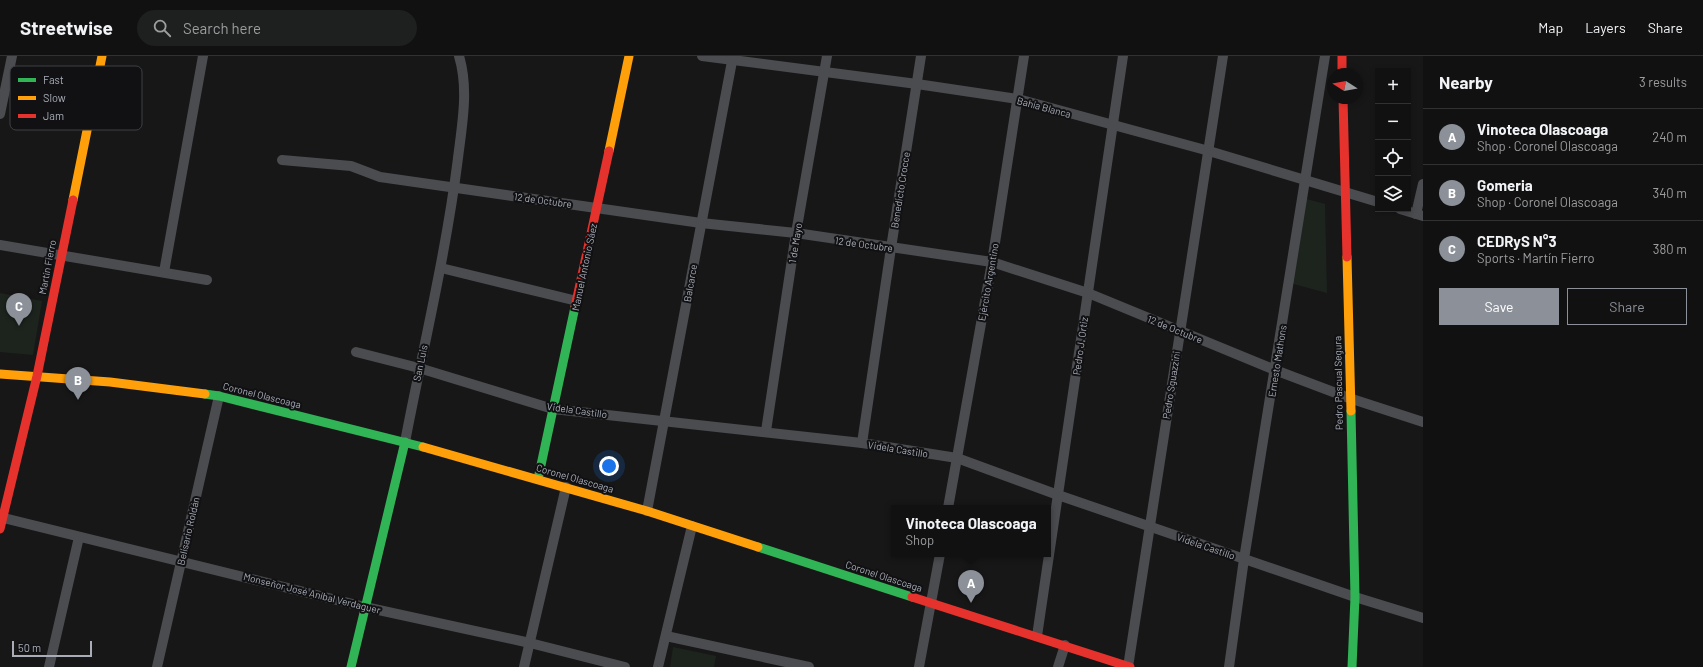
<!DOCTYPE html>
<html lang="en">
<head>
<meta charset="utf-8">
<style>
	:root { --surface:#111; --page:#1e1f1f; --text:#f1f3f6; --muted:#9c9d9f; --line:#303131; --accent:#8c9099 }
	body { margin:0; font-family:Barlow,sans-serif; background:var(--page); color:var(--text) }
	.controls { position:absolute; right:12px; top:12px; display:grid; overflow:hidden; border-radius:0px; box-shadow:0 2px 6px #0003 }
	.controls button { width:36px; height:36px; display:grid; place-items:center; padding:0; border:0; border-bottom:1px solid var(--line); background:var(--surface); color:var(--text); font:20px sans-serif }
	.compass { position:absolute; left:1327px; top:12px; width:36px; height:36px; border-radius:50%; background:var(--surface); box-shadow:0 2px 6px #0003; rotate:281deg }
	.scale { position:absolute; left:12px; bottom:10px; width:80px; box-sizing:border-box; padding-left:4px; border:2px solid #a8adb8; border-top:0; font-size:11px; line-height:14px; white-space:nowrap; color:#a8adb8; -webkit-text-stroke:3px #111113; paint-order:stroke }
	.you { position:absolute; left:609px; top:410px; width:14px; height:14px; margin:-10px; border:3px solid #fff; border-radius:50%; background:#1a73e8; box-shadow:0 0 0 6px #1a73e833 }
	.badge { display:grid; place-items:center; width:26px; height:26px; border-radius:50%; background:var(--accent); color:#fff; font-size:13px; font-weight:700 }
	.pin { position:absolute; translate:-50% -33px; filter:drop-shadow(0 1px 2px #0008) }
	.pin::after { content:''; position:absolute; top:21px; width:14px; height:12px; background:inherit; clip-path:polygon(0 0,100% 0,50% 100%) }
	.popup { position:absolute; left:891px; top:449px; width:160px; height:52px; box-sizing:border-box; display:grid; place-content:center; border-radius:0px; background:var(--surface); filter:drop-shadow(0 1px 3px #0005); font-size:13px; white-space:nowrap; color:var(--muted) }
	.popup b { font-size:15px; color:var(--text) }
	.popup::after { content:''; position:absolute; left:50%; top:100%; margin-left:-8px; border:8px solid transparent; border-top-color:var(--surface) }
	.list { margin:0; padding:0; list-style:none }
	h2 { display:flex; justify-content:space-between; align-items:center; height:52px; margin:0; padding:0 16px; font-size:17px }
	h2 small { font-size:13px; font-weight:400; color:var(--muted) }
	.list li { display:grid; grid-template-columns:26px 1fr auto; gap:12px; align-items:center; box-sizing:border-box; height:56px; padding:0 16px; border-top:1px solid var(--line) }
	.list b { display:block; font-size:15px; white-space:nowrap }
	.list p { margin:0; font-size:13px; white-space:nowrap; color:var(--muted) }
	.list em { font-size:13px; font-style:normal; color:var(--muted) }
	.actions { display:flex; gap:8px; padding:12px 16px }
	.actions a { flex:1; padding:9px 0; border:1px solid var(--accent); border-radius:0px; text-align:center; font-size:14px; color:var(--accent) }
	.actions .main { background:var(--accent); color:#fff }
	.icon { flex:none; width:22px; height:22px; fill:none; stroke:currentColor; stroke-width:2; stroke-linecap:round; stroke-linejoin:round }
	.map { position:relative; flex:none; width:1423px; height:611px; overflow:hidden }
	header { display:flex; align-items:center; gap:24px; box-sizing:border-box; height:56px; padding:0 20px; background:var(--surface); border-bottom:1px solid var(--line) }
	header strong { font-size:19px }
	nav { display:flex; gap:22px; margin-inline-start:auto; font-size:14px }
	.search { width:280px; height:36px; background:var(--page); display:flex; align-items:center; gap:10px; box-sizing:border-box; padding:0 14px; border-radius:22px; color:var(--muted); font-size:15px }
	main { display:flex }
	aside { flex:1; background:var(--surface) }
	.map>svg:first-child { display:block }
</style>
</head>
<body>
<header>
<strong>Streetwise</strong>
<div class="search"><svg class="icon" aria-label="search" viewBox="0 0 24 24"><circle cx="10" cy="10" r="6"/><path d="M15 15l6 6"/></svg>Search here</div>
<nav><a>Map</a><a>Layers</a><a>Share</a></nav>
</header>
<main>
<div class="map">
<svg width="1423" height="611" viewBox="0 0 1423 611">
	<rect width="100%" height="100%" fill="#171717"/>
	<!-- green -->
	<g fill="#1d241e">
		<polygon points="1303,142 1325,148 1327,237 1290,227"/>
		<polygon points="0,237 42,245 33,299 0,296"/>
		<polygon points="673,591 716,600 714,611 670,611"/>
	</g>
	<g fill="none" stroke-linecap="round" stroke-linejoin="round">
		<!-- street -->
		<g stroke="#4b4c50" stroke-width="10">
			<polyline points="702,0 917,28 1018,43 1209,95 1378,146"/>
			<polyline points="0,58 12,0"/>
			<polyline points="282,104 351,110 380,121 701,167 796,177 992,206 1088,237 1275,314 1349,342 1423,366"/>
			<polyline points="1400,153 1423,160"/>
			<polyline points="1416,158 1423,128"/>
			<polyline points="0,189 207,224"/>
			<polyline points="441,212 577,245"/>
			<polyline points="164,216 203,0"/>
			<polyline points="356,296 419,312 553,353 862,387 957,402 1058,439 1355,541 1423,562"/>
			<polyline points="766,375 796,177 827,0"/>
			<path d="M405,386C423,292 446,198 458,102C462,69 469,33 459,0"/>
			<polyline points="862,387 891,192 921,0"/>
			<polyline points="948,452 992,206 1024,0"/>
			<polyline points="647,455 733,0"/>
			<polyline points="0,461 365,551 530,587 625,611"/>
			<polyline points="666,580 809,611"/>
			<polyline points="1037,580 1123,0"/>
			<polyline points="49,611 79,481"/>
			<polyline points="157,611 219,340"/>
			<polyline points="524,611 566,431"/>
			<polyline points="658,611 692,470"/>
			<polyline points="919,611 940,498"/>
			<polyline points="1058,611 1065,589"/>
			<polyline points="1128,611 1223,0"/>
			<polyline points="1229,611 1244,503 1325,0"/>
		</g>
		<!-- fast -->
		<g stroke="#30b455" stroke-width="9">
			<polyline points="205,338 219,340 423,391"/>
			<polyline points="1351,355 1355,541 1352,611"/>
			<polyline points="538,423 575,251"/>
			<polyline points="758,491 912,541"/>
			<polyline points="351,611 405,386"/>
		</g>
		<!-- slow -->
		<g stroke="#ff9f0a" stroke-width="9">
			<polyline points="609,95 629,0"/>
			<polyline points="73,144 102,0"/>
			<polyline points="1347,201 1351,355"/>
			<polyline points="0,318 110,326 205,338"/>
			<polyline points="423,391 647,455 758,491"/>
		</g>
		<!-- jam -->
		<g stroke="#e5322d" stroke-width="9">
			<polyline points="1342,0 1342,18"/>
			<polyline points="1343,42 1347,201"/>
			<polyline points="575,251 609,95"/>
			<polyline points="0,473 37,320 73,144"/>
			<polyline points="912,541 1130,611"/>
		</g>
	</g>
	<g text-anchor="middle" dominant-baseline="central" stroke-width="4" stroke-linejoin="round" paint-order="stroke">
		<!-- street labels -->
		<g font-size="10" fill="#a8adb8" stroke="#111113">
			<text transform="translate(1044 51) rotate(15)">Bahía Blanca</text>
			<text transform="translate(900 134) rotate(-81)">Benedicto Crocce</text>
			<text transform="translate(543 144) rotate(8)">12 de Octubre</text>
			<text transform="translate(795 187) rotate(-81)">1 de Mayo</text>
			<text transform="translate(864 188) rotate(8)">12 de Octubre</text>
			<text transform="translate(47 211) rotate(-79)">Martín Fierro</text>
			<text transform="translate(584 211) rotate(-78)">Manuel Antonio Sáez</text>
			<text transform="translate(988 226) rotate(-80)">Ejército Argentino</text>
			<text transform="translate(690 227) rotate(-80)">Balcarce</text>
			<text transform="translate(1175 273) rotate(22)">12 de Octubre</text>
			<text transform="translate(1080 290) rotate(-82)">Pedro J. Ortiz</text>
			<text transform="translate(1277 305) rotate(-81)">Ernesto Mathons</text>
			<text transform="translate(420 307) rotate(-78)">San Luis</text>
			<text transform="translate(1338 327) rotate(-91)">Pedro Pascual Segura</text>
			<text transform="translate(1171 329) rotate(-81)">Pedro Sguazzini</text>
			<text transform="translate(262 339) rotate(14)">Coronel Olascoaga</text>
			<text transform="translate(577 354) rotate(8)">Videla Castillo</text>
			<text transform="translate(898 393) rotate(9)">Videla Castillo</text>
			<text transform="translate(575 422) rotate(16)">Coronel Olascoaga</text>
			<text transform="translate(188 475) rotate(-77)">Belisario Roldán</text>
			<text transform="translate(1206 490) rotate(19)">Videla Castillo</text>
			<text transform="translate(884 520) rotate(18)">Coronel Olascoaga</text>
			<text transform="translate(312 537) rotate(14)">Monseñor José Aníbal Verdaguer</text>
		</g>
	</g>
	<!-- legend -->
	<rect x="10" y="10" width="132" height="64" rx="6" fill="#111113" stroke="#3e4045" stroke-width="1"/>
	<rect x="18" y="22" width="18" height="4" fill="#30b455"/>
	<rect x="18" y="40" width="18" height="4" fill="#ff9f0a"/>
	<rect x="18" y="58" width="18" height="4" fill="#e5322d"/>
	<g font-size="11" fill="#a8adb8">
		<text x="43" y="28">Fast</text>
		<text x="43" y="46">Slow</text>
		<text x="43" y="64">Jam</text>
	</g>
</svg>
<div class="controls">
<button>+</button>
<button>−</button>
<button><svg class="icon" aria-label="locate" viewBox="0 0 24 24"><circle cx="12" cy="12" r="6"/><path d="M12 2v4M12 18v4M2 12h4M18 12h4"/></svg></button>
<button><svg class="icon" aria-label="layers" viewBox="0 0 24 24"><path d="M12 4l9 5-9 5-9-5zM3 14l9 5 9-5"/></svg></button>
</div>
<svg class="compass" viewBox="-18 -18 36 36"><path d="M0-13l5 13h-10z" fill="#e53935"/><path d="M0 13l5-13h-10z" fill="#9c9d9f"/></svg>
<div class="scale">50 m</div>
<div class="you"></div>
<div class="pin badge" style="left:971px;top:547px">A</div>
<div class="popup"><b>Vinoteca Olascoaga</b>Shop</div>
<div class="pin badge" style="left:78px;top:344px">B</div>
<div class="pin badge" style="left:19px;top:270px">C</div>
</div>
<aside>
<h2>Nearby<small>3 results</small></h2>
<ul class="list">
<li><span class="badge">A</span><div><b>Vinoteca Olascoaga</b><p>Shop · Coronel Olascoaga</p></div><em>240 m</em></li>
<li><span class="badge">B</span><div><b>Gomeria</b><p>Shop · Coronel Olascoaga</p></div><em>340 m</em></li>
<li><span class="badge">C</span><div><b>CEDRyS N°3</b><p>Sports · Martín Fierro</p></div><em>380 m</em></li>
</ul>
<div class="actions"><a class="main">Save</a><a>Share</a></div>
</aside>
</main>
</body>
</html>
